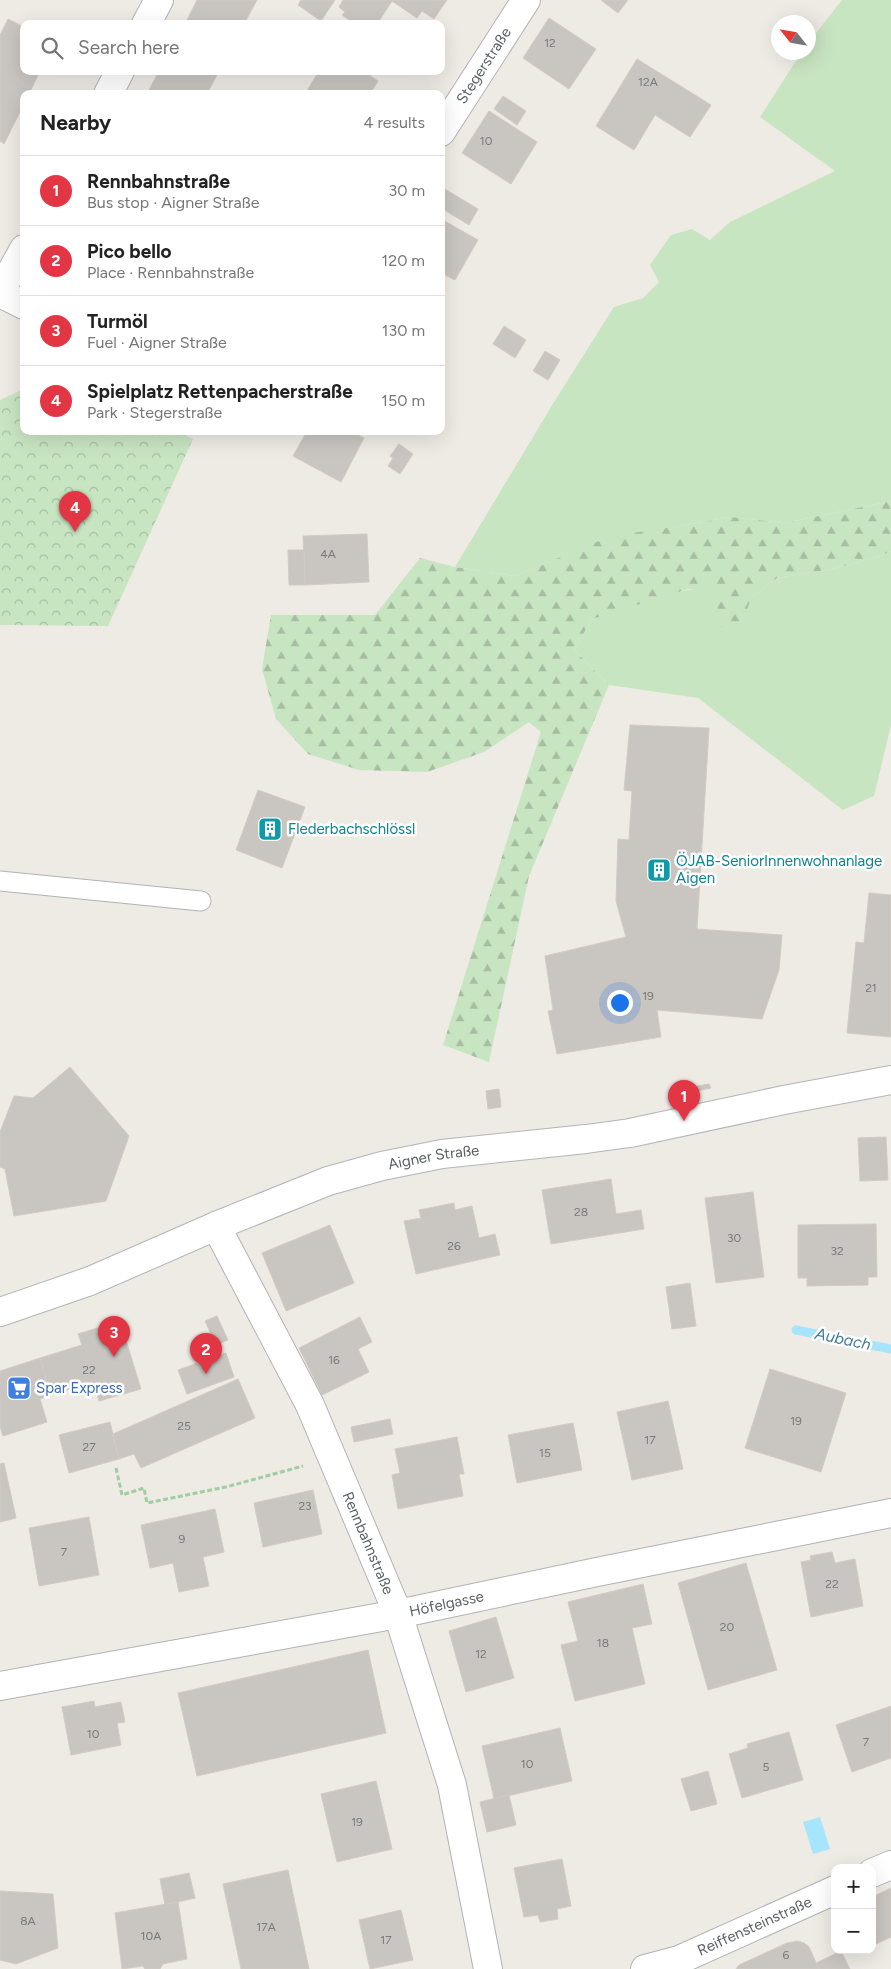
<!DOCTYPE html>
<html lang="en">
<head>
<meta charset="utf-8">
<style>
	:root { --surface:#fff; --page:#f6f6f6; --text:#222; --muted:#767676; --line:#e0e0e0; --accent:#e33645 }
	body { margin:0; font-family:Figtree,sans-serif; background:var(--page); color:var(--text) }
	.controls { position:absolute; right:15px; bottom:15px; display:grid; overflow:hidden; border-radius:10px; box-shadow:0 5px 20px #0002 }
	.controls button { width:45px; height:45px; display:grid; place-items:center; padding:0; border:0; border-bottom:1px solid var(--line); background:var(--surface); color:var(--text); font:25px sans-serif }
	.compass { position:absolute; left:771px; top:15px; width:45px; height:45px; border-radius:50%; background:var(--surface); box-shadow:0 5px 20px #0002; rotate:301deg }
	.you { position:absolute; left:619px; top:1002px; width:18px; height:18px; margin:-12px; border:4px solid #fff; border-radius:50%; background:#1a73e8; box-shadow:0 0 0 8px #1a73e833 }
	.badge { display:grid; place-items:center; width:32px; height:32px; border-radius:50%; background:var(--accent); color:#fff; font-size:16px; font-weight:700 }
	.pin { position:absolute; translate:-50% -41px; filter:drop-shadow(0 1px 2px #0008) }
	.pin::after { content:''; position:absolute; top:26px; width:18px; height:15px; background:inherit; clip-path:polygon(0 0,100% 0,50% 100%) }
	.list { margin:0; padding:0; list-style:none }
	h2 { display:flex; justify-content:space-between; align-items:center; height:65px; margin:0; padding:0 20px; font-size:21px }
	h2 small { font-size:16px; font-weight:400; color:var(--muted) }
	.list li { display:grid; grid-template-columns:32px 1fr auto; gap:15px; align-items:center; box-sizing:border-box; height:70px; padding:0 20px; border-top:1px solid var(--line) }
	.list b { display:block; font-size:19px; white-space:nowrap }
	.list p { margin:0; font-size:16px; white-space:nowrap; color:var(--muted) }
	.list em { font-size:16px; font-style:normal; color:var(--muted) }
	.icon { flex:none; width:28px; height:28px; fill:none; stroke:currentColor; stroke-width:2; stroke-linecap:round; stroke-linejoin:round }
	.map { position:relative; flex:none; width:891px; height:1969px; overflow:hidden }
	.search { position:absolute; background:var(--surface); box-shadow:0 5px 20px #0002; left:20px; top:20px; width:425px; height:55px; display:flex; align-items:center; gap:12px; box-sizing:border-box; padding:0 18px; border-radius:10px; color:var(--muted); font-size:19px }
	.panel { position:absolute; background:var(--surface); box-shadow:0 5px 20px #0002; left:20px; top:90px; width:425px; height:345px; border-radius:10px }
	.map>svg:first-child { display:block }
</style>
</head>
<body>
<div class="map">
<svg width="891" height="1969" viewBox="0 0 891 1969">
	<defs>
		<pattern id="forest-firs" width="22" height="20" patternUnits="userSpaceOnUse" patternTransform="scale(1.25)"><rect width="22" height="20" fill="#c8e5c2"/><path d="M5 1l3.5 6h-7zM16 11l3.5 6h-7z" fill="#a6bda1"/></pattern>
		<pattern id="park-crowns" width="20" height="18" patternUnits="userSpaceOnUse" patternTransform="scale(1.25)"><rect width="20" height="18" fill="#c8e5c2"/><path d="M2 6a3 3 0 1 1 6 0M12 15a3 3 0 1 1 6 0" fill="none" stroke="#a6bda1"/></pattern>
	</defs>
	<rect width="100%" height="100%" fill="#eeeae4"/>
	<!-- green -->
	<g fill="#c8e5c2">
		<polygon points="842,0 891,0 891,501 784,523 731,517 674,527 561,557 515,576 455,567 554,402 614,307 643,298 659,282 650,265 671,235 692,229 710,240 730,222 835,171 760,117 801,53 808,52 809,42"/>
		<path d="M891,551V725L874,796L843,810L698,698L609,685L574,650L592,619C628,607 679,585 717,589C728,591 740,595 751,598L777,578L832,569L881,556Z"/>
	</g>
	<!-- forest -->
	<polygon fill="url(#forest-firs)" points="891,501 891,551 881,556 832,569 777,578 751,598 739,632 718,626 717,589 688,589 592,619 574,650 609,685 529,876 489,1062 443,1045 541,732 529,722 484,752 427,772 359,770 308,754 276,719 262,669 271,615 375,615 420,558 455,567 515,576 611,536 674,527 731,517 784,523"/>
	<!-- park -->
	<polygon fill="url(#park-crowns)" points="24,389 24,431 178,431 193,439 108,626 0,625 0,400"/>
	<!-- water -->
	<polygon fill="#a7e5fc" points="820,1817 830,1849 813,1854 803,1822"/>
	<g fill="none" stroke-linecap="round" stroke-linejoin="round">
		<!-- stream -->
		<polyline stroke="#a7e5fc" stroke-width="9" points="796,1330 891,1349"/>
	</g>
	<!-- building -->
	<g fill="#c9c5c1" stroke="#d3cbc3">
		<polygon points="197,0 257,0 244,24 185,24"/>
		<polygon points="301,0 335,0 321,21 298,5"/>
		<polygon points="343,0 447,0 434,19 422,11 417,18 392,1 377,24 355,24 342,15 345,12 339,7"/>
		<polygon points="601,0 628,0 618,13"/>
		<polygon points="549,18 596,49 569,89 523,58"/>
		<polygon points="8,19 24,27 24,71 40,71 29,94 24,94 24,104 4,144 0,141 0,35"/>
		<polygon points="637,59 711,105 690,137 655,115 634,150 596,126"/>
		<polygon points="159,71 219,71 207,94 147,94"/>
		<polygon points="319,71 363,71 378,81 370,94 305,94"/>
		<polygon points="503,96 526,111 517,125 494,109"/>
		<polygon points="489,111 537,142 511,184 462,153"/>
		<polygon points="445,189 478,209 469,225 441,208 441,194"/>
		<polygon points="441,219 478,240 455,280 441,273"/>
		<polygon points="504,326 526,340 515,358 493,344"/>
		<polygon points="545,351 560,360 548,380 533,371"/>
		<polygon points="307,431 351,431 364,438 341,482 293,456"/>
		<polygon points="399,444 413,454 400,474 388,466 393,458 390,456"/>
		<polygon points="367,534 369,582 305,585 303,536"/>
		<polygon points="288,550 304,550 305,585 289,585"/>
		<polygon points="630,725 709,728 697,929 782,935 779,970 762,1019 657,1010 661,1037 557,1054 548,1011 553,1010 545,956 626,937 616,901 618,839 629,840 632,791 624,790"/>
		<polygon points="258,790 305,807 282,868 236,850"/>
		<polygon points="869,893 891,895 891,1037 847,1033 856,942 864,943"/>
		<polygon points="70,1067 129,1136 106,1201 14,1216 5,1169 0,1167 0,1132 14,1096 33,1098"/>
		<polygon points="709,1084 711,1088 688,1093 686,1088"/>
		<polygon points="499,1089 501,1107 488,1109 486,1091"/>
		<polygon points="886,1137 888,1180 860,1181 858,1138"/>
		<polygon points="611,1179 616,1214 641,1210 644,1229 551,1244 542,1190"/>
		<polygon points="753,1192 764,1277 716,1283 705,1198"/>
		<polygon points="454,1203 455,1210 472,1206 479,1238 495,1234 500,1255 416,1274 404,1221 421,1218 419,1210"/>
		<polygon points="876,1224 877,1277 868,1277 868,1285 807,1286 807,1278 798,1278 798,1225"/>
		<polygon points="330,1225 354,1283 286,1311 262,1253"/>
		<polygon points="690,1283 696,1326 672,1329 666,1287"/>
		<polygon points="217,1316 228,1340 216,1345 205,1321"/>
		<polygon points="360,1317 372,1342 358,1349 369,1372 322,1395 299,1348"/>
		<polygon points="120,1321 141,1389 99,1401 93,1382 51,1395 40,1358 82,1345 78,1334"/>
		<polygon points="226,1353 234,1377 187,1394 178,1370"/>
		<polygon points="40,1358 51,1395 40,1399 47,1422 3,1436 0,1426 0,1371"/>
		<polygon points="770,1369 846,1393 821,1472 745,1448"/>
		<polygon points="238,1379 255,1418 141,1468 134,1454 119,1459 113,1434"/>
		<polygon points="668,1401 683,1469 632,1480 617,1412"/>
		<polygon points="390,1419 393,1434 354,1442 351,1427"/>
		<polygon points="110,1422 119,1459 69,1473 59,1435"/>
		<polygon points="573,1423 582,1470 517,1483 508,1435"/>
		<polygon points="457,1437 464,1474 459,1474 463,1496 398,1509 392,1475 400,1473 395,1449"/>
		<polygon points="4,1463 16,1518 0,1522 0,1464"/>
		<polygon points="313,1490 322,1534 263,1547 254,1503"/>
		<polygon points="215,1509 224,1552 203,1557 209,1586 179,1592 173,1563 150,1568 141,1525"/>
		<polygon points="89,1517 99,1575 39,1586 29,1528"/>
		<polygon points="832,1552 835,1563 855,1559 863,1606 811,1617 801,1562 811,1560 810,1556"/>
		<polygon points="746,1563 777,1670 708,1690 678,1583"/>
		<polygon points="643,1584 652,1624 632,1628 645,1684 575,1701 561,1645 578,1641 568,1602"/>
		<polygon points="496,1617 514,1678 466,1692 449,1631"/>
		<polygon points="368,1650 386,1733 197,1776 178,1693"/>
		<polygon points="94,1701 95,1707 121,1702 125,1722 117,1723 121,1745 71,1755 62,1707"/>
		<polygon points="891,1706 891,1758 852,1772 836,1725"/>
		<polygon points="560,1728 572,1781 494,1799 482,1746"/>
		<polygon points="789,1732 803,1780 742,1798 729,1754 748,1748 747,1744"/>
		<polygon points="708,1771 717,1804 691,1811 681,1779"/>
		<polygon points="376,1781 392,1849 337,1862 321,1794"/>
		<polygon points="509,1795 516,1825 487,1832 480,1802"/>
		<polygon points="562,1859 571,1906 557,1909 558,1919 540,1922 538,1915 524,1917 514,1868"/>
		<polygon points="288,1870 309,1969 241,1969 223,1884"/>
		<polygon points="189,1873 195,1898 165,1905 160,1879"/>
		<polygon points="891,1888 891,1937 872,1946 872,1897"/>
		<polygon points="0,1891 53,1894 58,1948 16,1964 0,1960"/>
		<polygon points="178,1902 187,1959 163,1964 160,1969 145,1969 143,1966 122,1969 115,1913"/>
		<polygon points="401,1910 413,1960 370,1969 359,1920"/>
		<polygon points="798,1941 804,1943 809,1947 819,1969 736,1969 739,1965 787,1943"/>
		<polygon points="841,1951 850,1969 819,1969 816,1963"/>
	</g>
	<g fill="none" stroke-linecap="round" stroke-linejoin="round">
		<!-- lane casing -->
		<g stroke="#b0b3b6" stroke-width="21">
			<polyline id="lane" points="0,881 201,901"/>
		</g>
		<!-- street casing -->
		<g stroke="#b0b3b6" stroke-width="30">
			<g id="street">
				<polyline points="146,24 159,0"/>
				<polyline points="108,94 120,71"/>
				<path id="s1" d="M441,132L526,0"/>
				<polyline points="0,292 24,249"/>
				<polyline points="0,293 24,305"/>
				<path id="s2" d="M216,1226L310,1405L398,1614L452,1785L488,1969"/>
				<path id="s3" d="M0,1686L398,1614L597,1572L891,1513"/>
				<polyline points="872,1873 891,1865"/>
				<path id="s4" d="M645,1969L679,1960L835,1890"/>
			</g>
		</g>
		<!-- secondary casing -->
		<g stroke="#b1b5b9" stroke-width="30">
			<g id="secondary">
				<path id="s5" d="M0,1312L90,1281L216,1226L328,1181L382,1166L442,1154L586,1139L630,1133L784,1100L891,1080"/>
			</g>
		</g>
		<!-- path -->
		<polyline stroke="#9fcda4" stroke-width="3" stroke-dasharray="5 2.5" stroke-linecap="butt" points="116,1468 122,1495 144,1488 147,1503 226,1487 303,1466"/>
		<!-- lane -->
		<use href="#lane" stroke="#fff" stroke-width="19"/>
		<!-- street -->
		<use href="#street" stroke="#fff" stroke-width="28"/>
		<!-- secondary -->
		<use href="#secondary" stroke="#fff" stroke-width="28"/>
	</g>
	<!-- icons -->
	<defs>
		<g id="building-square" transform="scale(1.25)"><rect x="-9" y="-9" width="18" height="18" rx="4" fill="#0f9aa8" stroke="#fff"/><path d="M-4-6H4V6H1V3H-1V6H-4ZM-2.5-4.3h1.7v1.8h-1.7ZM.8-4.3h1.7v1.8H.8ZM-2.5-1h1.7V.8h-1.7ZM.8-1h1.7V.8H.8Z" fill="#fff"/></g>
		<g id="supermarket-square" transform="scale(1.25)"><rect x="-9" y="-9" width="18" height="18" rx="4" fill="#3f7fe0" stroke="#fff"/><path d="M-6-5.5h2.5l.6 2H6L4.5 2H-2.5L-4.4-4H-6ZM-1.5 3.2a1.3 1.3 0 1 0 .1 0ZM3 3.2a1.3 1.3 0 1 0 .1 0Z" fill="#fff"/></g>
	</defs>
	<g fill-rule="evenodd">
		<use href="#building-square" x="270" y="829"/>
		<use href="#building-square" x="659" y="870"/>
		<use href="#supermarket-square" x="19" y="1388"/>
	</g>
	<g text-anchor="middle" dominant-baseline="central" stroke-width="5" stroke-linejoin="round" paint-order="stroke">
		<!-- number labels -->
		<g font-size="12" fill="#777a7b">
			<text x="550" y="43">12</text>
			<text x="648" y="82">12A</text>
			<text x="486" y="141">10</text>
			<text x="328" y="554">4A</text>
			<text x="871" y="988">21</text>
			<text x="648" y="996">19</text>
			<text x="581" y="1212">28</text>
			<text x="734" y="1238">30</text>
			<text x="454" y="1246">26</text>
			<text x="837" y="1251">32</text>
			<text x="334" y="1360">16</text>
			<text x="89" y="1370">22</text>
			<text x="796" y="1421">19</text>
			<text x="184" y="1426">25</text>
			<text x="650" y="1440">17</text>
			<text x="89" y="1447">27</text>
			<text x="545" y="1453">15</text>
			<text x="305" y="1506">23</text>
			<text x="182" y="1539">9</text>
			<text x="64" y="1552">7</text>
			<text x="832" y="1584">22</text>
			<text x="727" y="1627">20</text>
			<text x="603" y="1643">18</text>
			<text x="481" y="1654">12</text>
			<text x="93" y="1734">10</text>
			<text x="866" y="1742">7</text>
			<text x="527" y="1764">10</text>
			<text x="766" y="1767">5</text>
			<text x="357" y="1822">19</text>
			<text x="28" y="1921">8A</text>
			<text x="266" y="1927">17A</text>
			<text x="151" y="1936">10A</text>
			<text x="386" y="1940">17</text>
			<text x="786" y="1955">6</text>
		</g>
		<!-- street labels -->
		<g font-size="15" fill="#5c6164" stroke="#fff">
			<text stroke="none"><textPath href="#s1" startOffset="79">Stegerstraße</textPath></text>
			<text stroke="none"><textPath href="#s5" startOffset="462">Aigner Straße</textPath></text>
			<text stroke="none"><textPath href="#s2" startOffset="352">Rennbahnstraße</textPath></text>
			<text stroke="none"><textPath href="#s3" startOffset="454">Höfelgasse</textPath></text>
			<text stroke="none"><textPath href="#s4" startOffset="118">Reiffensteinstraße</textPath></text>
		</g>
		<!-- culture labels -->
		<g font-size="15" fill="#0d838f" stroke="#fff" text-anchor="start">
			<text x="288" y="829">Flederbachschlössl</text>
			<text x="676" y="861">ÖJAB-SeniorInnenwohnanlage<tspan x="676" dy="17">Aigen</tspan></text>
		</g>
		<!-- shop labels -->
		<g font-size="15" fill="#366cbe" stroke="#fff" text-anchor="start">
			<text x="36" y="1388">Spar Express</text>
		</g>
		<!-- water labels -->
		<g font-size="16" font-style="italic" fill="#3f7b9c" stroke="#fff">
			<text transform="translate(843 1339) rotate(12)">Aubach</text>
		</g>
	</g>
</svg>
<div class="controls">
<button>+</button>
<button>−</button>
</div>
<svg class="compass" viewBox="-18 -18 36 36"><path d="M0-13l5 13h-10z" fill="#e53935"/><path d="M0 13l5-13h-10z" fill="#767676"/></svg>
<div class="you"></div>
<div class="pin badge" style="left:684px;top:1121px">1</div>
<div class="pin badge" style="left:206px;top:1374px">2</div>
<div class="pin badge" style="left:114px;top:1357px">3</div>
<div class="pin badge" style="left:75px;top:532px">4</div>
<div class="search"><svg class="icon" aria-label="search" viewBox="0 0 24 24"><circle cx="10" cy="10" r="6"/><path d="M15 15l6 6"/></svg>Search here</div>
<section class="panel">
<h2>Nearby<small>4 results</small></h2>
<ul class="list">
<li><span class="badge">1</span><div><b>Rennbahnstraße</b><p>Bus stop · Aigner Straße</p></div><em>30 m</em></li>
<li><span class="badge">2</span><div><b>Pico bello</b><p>Place · Rennbahnstraße</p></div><em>120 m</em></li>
<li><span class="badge">3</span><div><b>Turmöl</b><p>Fuel · Aigner Straße</p></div><em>130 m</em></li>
<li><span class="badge">4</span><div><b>Spielplatz Rettenpacherstraße</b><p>Park · Stegerstraße</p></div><em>150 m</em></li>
</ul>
</section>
</div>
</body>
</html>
